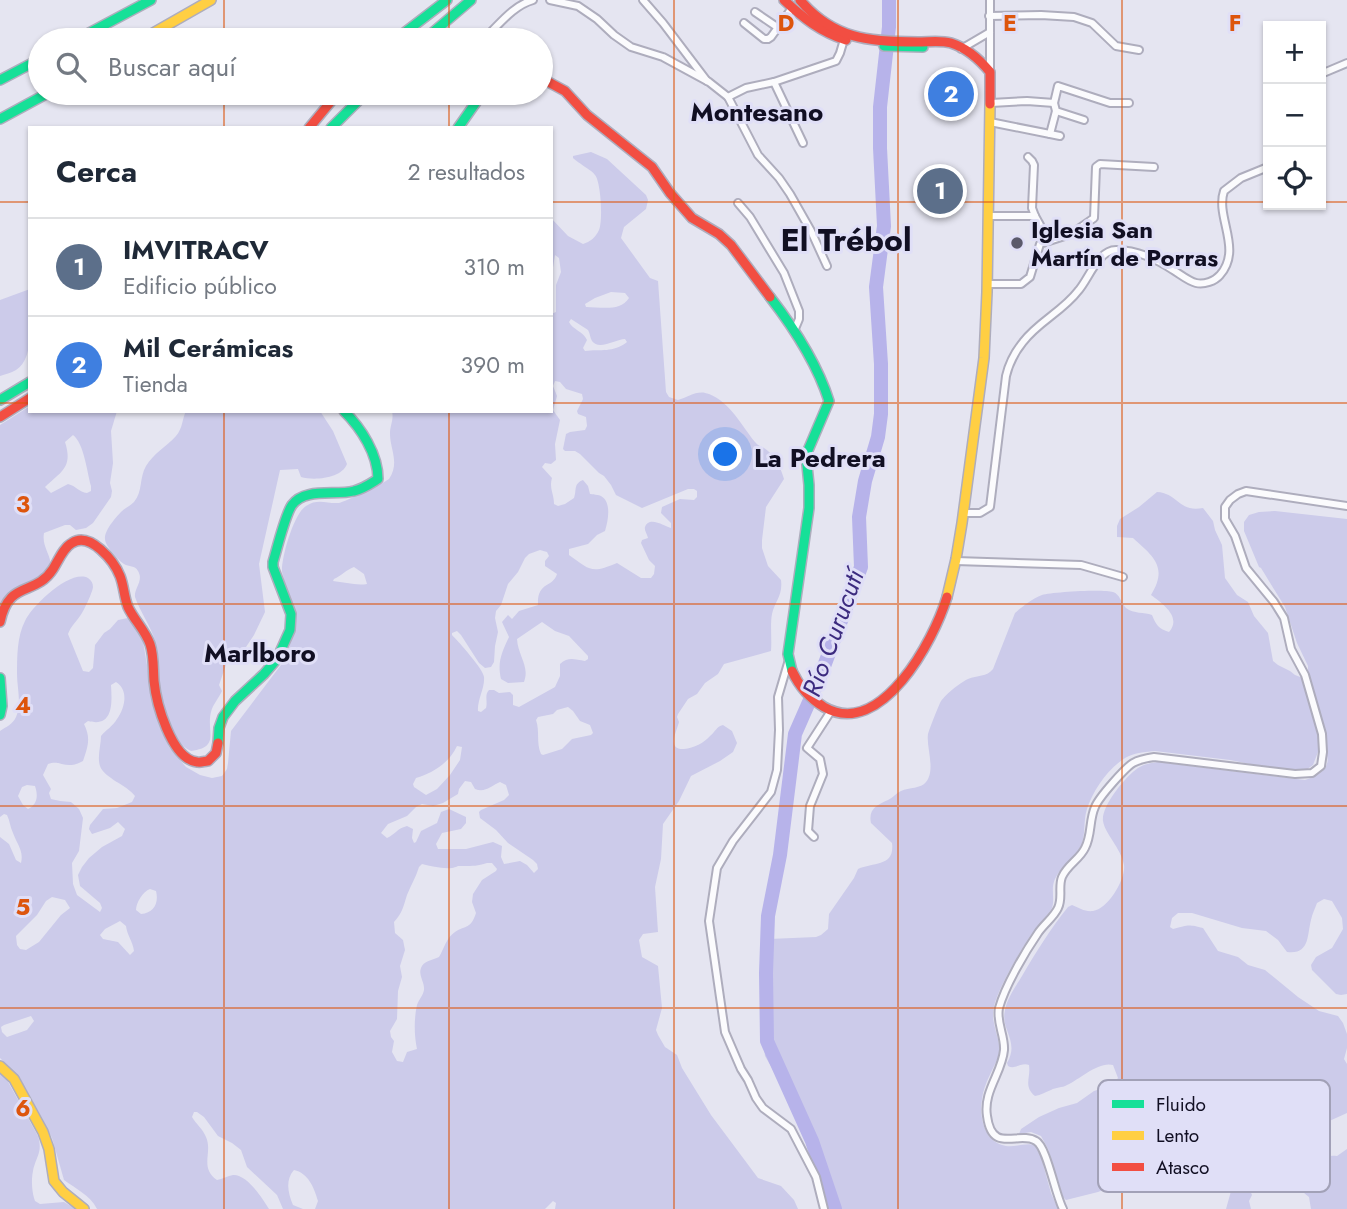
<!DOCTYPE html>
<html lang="es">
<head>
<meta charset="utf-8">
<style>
	:root { --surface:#fff; --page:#f6f6f7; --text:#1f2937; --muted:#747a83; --line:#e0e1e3; --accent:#5b5a6b }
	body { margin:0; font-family:Jost,sans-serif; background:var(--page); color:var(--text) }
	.controls { position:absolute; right:21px; top:21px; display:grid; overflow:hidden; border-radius:0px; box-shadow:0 2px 5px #0004 }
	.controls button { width:63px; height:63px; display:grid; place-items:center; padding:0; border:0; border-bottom:2px solid var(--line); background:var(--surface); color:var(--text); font:35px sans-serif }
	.you { position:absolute; left:726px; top:455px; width:24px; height:24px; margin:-18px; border:5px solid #fff; border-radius:50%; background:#1a73e8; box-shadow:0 0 0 10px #1a73e833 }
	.badge { display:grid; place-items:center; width:46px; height:46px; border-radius:50%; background:var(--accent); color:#fff; font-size:23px; font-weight:700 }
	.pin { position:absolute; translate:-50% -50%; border:4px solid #fff; box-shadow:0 2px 7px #0006 }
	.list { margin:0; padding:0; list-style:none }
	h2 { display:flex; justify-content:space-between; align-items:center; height:91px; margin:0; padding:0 28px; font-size:30px }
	h2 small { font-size:23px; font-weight:400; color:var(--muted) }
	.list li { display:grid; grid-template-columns:46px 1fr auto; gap:21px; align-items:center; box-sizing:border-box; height:98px; padding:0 28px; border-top:2px solid var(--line) }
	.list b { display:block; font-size:26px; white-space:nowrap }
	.list p { margin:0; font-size:23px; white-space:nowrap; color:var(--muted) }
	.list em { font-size:23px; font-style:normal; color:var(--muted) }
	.icon { flex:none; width:38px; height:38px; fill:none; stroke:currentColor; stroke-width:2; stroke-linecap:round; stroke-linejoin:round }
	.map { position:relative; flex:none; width:1347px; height:1209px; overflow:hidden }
	.search { position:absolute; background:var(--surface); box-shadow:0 2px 5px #0004; left:28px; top:28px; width:525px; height:77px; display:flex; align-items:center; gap:18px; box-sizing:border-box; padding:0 24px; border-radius:38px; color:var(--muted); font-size:26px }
	.panel { position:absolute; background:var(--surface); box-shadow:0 2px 5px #0004; left:28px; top:126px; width:525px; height:287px; border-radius:0px }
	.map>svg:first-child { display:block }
</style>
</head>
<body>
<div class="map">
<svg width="1347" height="1209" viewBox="0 0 1347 1209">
	<rect width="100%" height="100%" fill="#e5e5f1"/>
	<!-- green -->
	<g fill="#cccbea" fill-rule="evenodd">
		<path d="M591,152L607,159L646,195L648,200L646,209L624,227L621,238L650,278L658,281L666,392L669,397L678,400C688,397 698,389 709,394C730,402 742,426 755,442C759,447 764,447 768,451C777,458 781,469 784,479L766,507L762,540V548L768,566L781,580C783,596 775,601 772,614C770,625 772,639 771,651L724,664L718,674L705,683L697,694L688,699L678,714L677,717L679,722C677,731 666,750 684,749C694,748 704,743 710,736C716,731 716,727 723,725L732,731L737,743L733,752L720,761L691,776L679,801L663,824L661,859L655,887L658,932L643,934L639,940L642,957L658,966L662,1008L656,1030L658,1035L665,1047L677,1055L682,1068L711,1115L758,1178L781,1186L794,1200L798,1209H555L556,1203L553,1201L545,1209H315L318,1201C314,1187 308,1173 294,1170C285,1180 288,1193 293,1205L303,1209H283L277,1195L247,1167L241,1150L232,1143L218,1136L204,1117L197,1112H194L192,1117C196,1124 203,1129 206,1137C213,1153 199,1167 217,1180C222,1179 228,1176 233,1175C247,1174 263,1199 269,1209H97C90,1195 76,1189 64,1180L52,1138L42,1118L20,1078L0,1058V837L9,844L16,860L21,863C24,851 17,844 13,833C10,827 10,821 7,815L4,814L0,817V731C6,727 13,724 16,717C22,704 17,688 17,674C17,657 17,636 25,621C32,606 70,569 88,578C91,580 93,583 93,587C93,591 83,613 80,616C75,623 71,626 68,634L83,671L89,672L93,668L95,645L104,633L110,629L118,620L128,618L142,635L152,695L169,747L186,767L200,775L212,778L222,776L227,769L228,763L231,731L287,657L295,622L282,572C281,558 294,513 306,506C318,498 327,504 339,503C347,501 382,484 389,479C400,463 390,449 390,434C390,425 394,420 392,411H551V314L556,312V285L561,272L559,258L555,255L551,280V218L568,236L583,244C590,242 596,237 599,230C603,221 601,182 595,175C593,171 578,163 573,158V156ZM611,292L625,293L629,298C620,312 601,307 586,307L585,304L595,298ZM571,319L588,330C590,333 590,338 592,341C599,351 616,339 625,339L627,342C613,353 601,349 585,351L583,348L587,340C583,331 573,330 569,322ZM555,381L560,382L566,389L582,394L583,399L577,411L578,414L586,417L587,426L585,430L570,432L566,434L563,449L565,451H575L580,454L599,473L604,476L611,485L616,495L642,508L688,489H694L697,491V497L694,500L680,499L662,507L661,513L671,523V528C666,527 649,515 645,527C644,530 647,534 648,538L642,540L641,543L649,560L655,566L654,574L651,578H641L617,563C591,574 590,570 569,555V549L588,544L597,535L605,531C608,521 612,502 601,496C600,495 591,494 590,494L588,486L583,480C573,484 577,490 574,498L565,504L558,506L554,504C554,493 549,489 552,478L542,467L545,463L551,464L556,460L555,444L560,420L553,410L557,396L553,386ZM540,550L547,552L549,556L545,561V566L557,574C553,588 537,581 538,605L519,611L512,619L508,615L502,622L509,637C502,652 497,662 501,679L508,683L524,682C530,666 518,656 517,639L542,622L555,631L569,636L588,656V659L585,661C575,660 569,656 560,664V676L555,687L519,707L513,705V695L510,692L499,693L494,690H489C484,695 488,702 486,708L481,712L478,711C477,700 485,688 484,677C484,670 458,641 452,635V633L457,631L461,635L479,663L485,668L491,667L494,662L495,646L498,632L495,618L496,611L501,605L508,584L518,572L525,558L529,554ZM354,567L364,574L367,584C357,586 344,582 333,581L334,579C341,576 346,570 354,567ZM116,682C129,690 125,708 117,719C113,726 106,730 101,736C101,745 97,757 100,766C104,778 127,785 135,796L132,802L117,808L103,809L90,825L89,829L92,834L110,828L118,822L125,829L122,836L102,847L89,858L82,867L78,875L80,886L100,903L102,908L100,912L77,895L73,884L72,863L79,851L83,818L79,809L71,802L60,801L51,799L49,793L51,789L43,775L48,764C61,759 65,771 83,761C88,746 91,738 84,724L88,721C114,728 112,702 111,685ZM568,707L573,711L580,721L590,725L593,733L591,735L572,739L562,749L543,755L541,754C536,743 540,731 536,720L538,717L553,714L557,710ZM457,746L462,747L460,760L450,775L437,789L426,795L414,787L413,784L416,778C433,773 449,763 457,746ZM465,781L471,782L475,789C485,793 491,786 500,782L506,785L509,795L504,800L481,810L479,812L480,818L496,830L508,843L533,860L537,864L538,869L534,873L527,865L520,861L504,864L501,857L502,846L493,842L466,849H438L436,844L442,833L461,829L466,823V817L449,809L441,812L437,823L421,831L416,842L414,843L412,838L413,829L407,826C396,829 396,834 387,838L381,833L388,824L407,816L416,807L422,804L433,806L443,803L458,794L459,789ZM27,785L35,786C38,795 38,804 28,809L23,805L18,796L22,787ZM487,863H492L497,869L496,871L482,880L473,894L472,902L476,913C471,929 466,925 455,932C446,938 444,949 439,957C433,960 423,961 421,968C418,975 425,983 424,990C423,996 419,999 417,1005C414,1018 414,1035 417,1049L407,1052L403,1062L397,1061L392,1052L394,1041L391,1037L390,1031L397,1019L398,991L402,977L400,966L405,950L403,940L395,933L394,922C403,912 403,907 407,895C411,885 416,877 419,867L422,864C431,866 442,869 452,868C461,866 454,866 463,866C474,866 477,866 487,863ZM150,889L156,891C159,903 154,913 141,914L136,910C136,903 143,891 150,889ZM52,897L65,900L70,908L61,915L39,942L26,950L20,949L17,945L16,936L37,915L46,901ZM120,921L126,926C127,935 133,942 134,951L130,955L118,942L103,939L100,935L105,929ZM31,1016L34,1021L27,1030L7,1037L2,1032L1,1027L4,1025Z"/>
		<path d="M30,289C30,311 36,358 16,370C11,373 5,374 0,376V300Z"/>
		<path d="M30,406V411H117L111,431L113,463L110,483L112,491L111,497L93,523L86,528L76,530L70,525H65L44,533C41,550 56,557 49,576L0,607V425ZM73,435C84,443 87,472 91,486V491L87,493C79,492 76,486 68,484L51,493L45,487C62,471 73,467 65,442Z"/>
		<path d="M186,411H320L333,431L347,464C342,478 315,481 301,477L298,469L280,470L259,564L265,612L254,635L246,647L235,652L228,659L219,685L222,691C219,698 213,704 211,712C206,732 221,747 191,751C173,744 162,708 159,690C157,674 159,657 155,641C151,626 140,612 135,597C134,588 144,581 138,571C135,565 129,567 124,564C119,561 105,546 105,539C104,531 116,517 121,512C125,508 130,506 134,502C143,491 139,478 146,466C153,454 167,446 176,436C183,428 182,419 186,411Z"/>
		<path d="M1157,492C1178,493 1179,513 1203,508L1213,521L1215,530L1222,545L1225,578L1237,595L1248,602L1254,616L1268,633L1273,661L1278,665L1290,671L1295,675L1303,678L1306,676L1308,671V666L1297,643L1285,607L1261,568L1259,567L1244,531V522L1249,515L1259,512L1275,511L1347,519V994L1341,995L1336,994L1312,970L1311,965L1316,957L1332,948L1343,929L1342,918L1332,901L1324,899L1317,903C1315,909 1312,914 1311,920C1307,935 1310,955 1287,952L1278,940L1266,931L1242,928L1192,913H1178L1172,918L1170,927L1173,929C1188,925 1188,924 1203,928L1218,951L1238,957L1248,965L1265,970L1298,997L1319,1011L1338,1016L1343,1023L1347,1034V1048L1344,1059L1347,1064V1113L1316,1127L1293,1146L1284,1161L1278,1167L1269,1170L1261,1169L1252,1175L1247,1183L1252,1195L1249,1201L1251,1209H1226L1233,1184L1244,1168L1243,1160L1196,1127L1187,1131L1179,1152L1161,1166L1145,1168L1130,1179L1098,1192L1066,1200L1063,1197L1048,1149L1041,1136L1031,1132L1019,1134L1021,1129L1039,1117L1059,1108L1077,1103L1094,1091L1112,1085L1118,1078L1113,1065C1099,1061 1080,1079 1067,1085C1062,1088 1056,1087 1051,1090C1045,1092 1041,1095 1035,1096C1023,1086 1031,1078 1029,1065C1021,1062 1015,1070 1008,1066L1007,1063C1020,1041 1000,1030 1005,1010C1007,998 1016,986 1022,976C1036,952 1051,928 1068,907L1072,905C1079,908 1085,912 1093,911C1108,909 1126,879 1124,865C1121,848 1105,834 1103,821C1101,806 1126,776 1138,768C1144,764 1151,763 1158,762L1305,780C1319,776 1335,766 1324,749L1321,750L1318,752L1313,765L1306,770L1297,771L1275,769L1230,760L1155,751C1146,752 1138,752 1129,756C1110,765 1093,790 1087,809C1083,821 1086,834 1081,846C1074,858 1061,866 1055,879C1050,889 1056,901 1051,910C1045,919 1037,927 1031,935C1019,953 999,987 994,1006C990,1023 1000,1037 1000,1053C994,1068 984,1083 982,1099C979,1116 984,1140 1002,1145C1013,1149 1024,1142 1035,1145L1041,1157L1051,1193L1058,1209H838L827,1167L812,1151L805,1133L804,1116L797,1094L790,1083L773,1070L765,1056L761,1023L765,1008L763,987L767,967L766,955L769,939L816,937L821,935L828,929L829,914L854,878L858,869C874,862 895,867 892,843L871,823C868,809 877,805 888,800C893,798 896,793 901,791C909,787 921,789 926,782C936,770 926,747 928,734C930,727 937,710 940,703C944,695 960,683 968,679C977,675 987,677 993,669L1015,613C1023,606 1032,599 1042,595C1052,592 1103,589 1113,592C1120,594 1121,603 1126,608C1134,614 1144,612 1152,615C1156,625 1159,629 1169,632C1182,617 1163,604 1151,595C1168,567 1154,557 1133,538L1117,537V526L1120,519L1139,507Z"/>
		<path d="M0,1073L7,1080L38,1136C43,1153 36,1156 33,1171C31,1180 32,1193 35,1201L40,1204L64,1202L76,1209H0Z"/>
		<path d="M1347,1149V1209H1311L1309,1197C1297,1188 1297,1182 1307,1172C1316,1163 1322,1154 1337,1156Z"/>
	</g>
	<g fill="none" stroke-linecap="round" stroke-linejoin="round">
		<!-- river -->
		<polyline stroke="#b7b3ea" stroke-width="14" points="835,1209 812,1141 767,1041 766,973 768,916 780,855 795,734 820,677 861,567 859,517 865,481 878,437 881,414 881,364 876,287 884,226 880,148 880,107 889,27 889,0"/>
		<!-- street casing -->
		<g stroke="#aeadbd" stroke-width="10">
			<g id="street">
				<polyline points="550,0 578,6 597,19 614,35 631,47 663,57 709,82 728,97"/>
				<polyline points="643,0 663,23 707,81"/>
				<polyline points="990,0 990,72"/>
				<polyline points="755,12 777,27"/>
				<polyline points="989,16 1041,15 1074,17 1092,23 1116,46 1139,50"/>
				<polyline points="744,23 764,39 768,39 771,37 792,8"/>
				<path d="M490,33C502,21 515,5 533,0"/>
				<polyline points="961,49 990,32"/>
				<polyline points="1321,74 1347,63"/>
				<polyline points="774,82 803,143"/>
				<polyline points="991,103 1027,101 1054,103 1058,86 1110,103 1129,103"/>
				<polyline points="1054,103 1056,111 1084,120"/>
				<polyline points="990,122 1060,136"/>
				<polyline points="1050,134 1056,111"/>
				<polyline points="738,203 750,217 784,273 799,311 799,319 794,331"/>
				<polyline points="989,216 1035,216"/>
				<polyline points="1046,242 1071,234 1094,218 1096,167 1100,164 1154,167"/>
				<polyline points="827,266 811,231 790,194 779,178 758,155 728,97 746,88 774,82 836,61 840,53 845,36"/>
				<polyline points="987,284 1021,284 1030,277 1040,244 1046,242 1040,225 1035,216 1032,208 1034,165 1032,161 1028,157"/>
				<path d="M963,513H980L990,507L1006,376C1009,363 1015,352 1023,342C1038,322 1063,311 1078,291C1089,279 1098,249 1117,250C1136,250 1157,259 1173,270C1180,274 1188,281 1196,283C1204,285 1215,281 1220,275C1243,249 1215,217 1224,191L1241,178L1268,167"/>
				<polyline points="956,561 1081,565 1123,577"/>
				<polyline points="788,663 778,697 779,730 777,770 771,792 733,841 717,868 709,921 725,1032 741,1069 748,1080 756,1098 763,1108 791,1129 816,1177 824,1209"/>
				<polyline points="814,837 808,831 810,806 823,774 820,759 807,748 831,711"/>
				<path d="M1063,1209C1055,1194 1047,1147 1036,1141C1019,1130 992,1155 987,1116C983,1091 1002,1073 1004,1050C1005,1036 996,1022 999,1008C1005,986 1025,952 1038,933C1044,924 1054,917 1058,908C1063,898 1058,887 1062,877C1067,865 1080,859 1085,848C1092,835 1089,820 1095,807C1099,797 1125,768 1133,763C1140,759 1147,758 1154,757L1295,774L1312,773L1321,766L1323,752L1322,734L1305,675L1291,649L1284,618L1274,602L1246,568L1235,536L1225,519V507L1230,500L1238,494L1246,491L1347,506"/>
			</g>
		</g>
		<!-- fast casing -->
		<g stroke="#aeadbd" stroke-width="12">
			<g id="fast">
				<polyline points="76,40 151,0"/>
				<polyline points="395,40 447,0"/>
				<polyline points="424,40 471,0"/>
				<polyline points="884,46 923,47"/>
				<polyline points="0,80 40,59"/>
				<polyline points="0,119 48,93"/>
				<polyline points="331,128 366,93"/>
				<polyline points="458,128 479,98 485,93"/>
				<path d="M770,297C794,328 817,363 829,401L806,455L809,485V508L788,654L792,671"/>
				<polyline points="0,400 30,382"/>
				<polyline points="0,678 2,706 0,715"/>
				<path d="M218,743L219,728L223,717L235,701L264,674L277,659L290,630L291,614L273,567V562C277,549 285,515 292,505C305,487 335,496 354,491C363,489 370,484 378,479C378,454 361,428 344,411"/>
			</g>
		</g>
		<!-- slow casing -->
		<g stroke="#aeadbd" stroke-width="12">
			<g id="slow">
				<polyline points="141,40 211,0"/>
				<polyline points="947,597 956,559 962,523 984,358 987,292 990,104"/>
				<polyline points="0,1066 14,1079 43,1132 49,1149 54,1181 63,1192 84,1209"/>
			</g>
		</g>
		<!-- jam casing -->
		<g stroke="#aeadbd" stroke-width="12">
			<g id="jam">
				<path d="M784,0C803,18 821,32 846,40"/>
				<path d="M800,0C833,39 869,42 918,42C929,42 940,40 951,43C967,48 980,60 990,72V104"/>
				<polyline points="541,78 565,91 587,115 652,167 670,193 692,218 719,234 731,245 770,297"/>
				<polyline points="309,128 338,93"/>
				<polyline points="0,417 30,398"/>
				<path d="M0,622C9,579 35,597 53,569C58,561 64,547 72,543C90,531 114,561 120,576C124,586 124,597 128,607C134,620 145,630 150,644C154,656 153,668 154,681C156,702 171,759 197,762C201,763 204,761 208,761L216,753L218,743"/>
				<path d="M792,671C799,686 809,698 824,707C881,740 934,640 947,597"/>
			</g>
		</g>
		<!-- street -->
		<use href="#street" stroke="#fbfbfd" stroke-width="6"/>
		<!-- fast -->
		<use href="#fast" stroke="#16e098" stroke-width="9"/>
		<!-- slow -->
		<use href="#slow" stroke="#ffcf43" stroke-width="9"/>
		<!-- jam -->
		<use href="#jam" stroke="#f24e42" stroke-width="9"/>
	</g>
	<!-- grid -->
	<path fill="none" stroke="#dd550d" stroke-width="2" stroke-opacity="0.55" d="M224,0V40M449,0V40M674,0V1209M898,0V1209M1122,0V1209M224,93V128M449,93V128M0,202H30M551,202H1268M1321,202H1347M0,403H30M551,403H1347M224,411V1209M449,411V1209M0,604H1347M0,806H1347M0,1008H1347"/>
	<!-- markers -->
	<circle fill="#5b5a6b" stroke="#e0dff7" stroke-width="2.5" cx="1017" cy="243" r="7"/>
	<g text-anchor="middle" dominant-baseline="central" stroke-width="6" stroke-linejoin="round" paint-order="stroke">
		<!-- poi labels -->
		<g font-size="24" font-weight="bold" fill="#110f23" stroke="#e0dff7" text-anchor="start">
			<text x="1031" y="229">Iglesia San<tspan x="1031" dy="28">Martín de Porras</tspan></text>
		</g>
		<!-- neighbourhood labels -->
		<g font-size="26" font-weight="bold" fill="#110f23" stroke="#e0dff7">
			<text x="757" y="112">Montesano</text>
			<text x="820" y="458">La Pedrera</text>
			<text x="260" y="653">Marlboro</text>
		</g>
		<!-- water labels -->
		<g font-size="26" font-style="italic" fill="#3c2b7f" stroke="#e0dff7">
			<text transform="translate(833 633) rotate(-70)">Río Curucutí</text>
		</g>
		<!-- district labels -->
		<g font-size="32" font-weight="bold" fill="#110f23" stroke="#e0dff7">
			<text x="846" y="240">El Trébol</text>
		</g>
	</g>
	<!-- legend -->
	<rect x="1098" y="1080" width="232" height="112" rx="10" fill="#e0dff7" stroke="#a2a1b7" stroke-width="2"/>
	<rect x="1112" y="1100" width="32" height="8" fill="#16e098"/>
	<rect x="1112" y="1131" width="32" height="9" fill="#ffcf43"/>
	<rect x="1112" y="1163" width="32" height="8" fill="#f24e42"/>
	<g font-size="19" fill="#110f23">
		<text x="1156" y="1111">Fluido</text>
		<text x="1156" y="1142">Lento</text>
		<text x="1156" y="1174">Atasco</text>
	</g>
	<g font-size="23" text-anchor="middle" font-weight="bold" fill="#dd550d" stroke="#e0dff7" stroke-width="6" stroke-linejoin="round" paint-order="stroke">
		<text x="786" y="31">D</text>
		<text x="1010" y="31">E</text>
		<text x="1235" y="31">F</text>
		<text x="23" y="512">3</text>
		<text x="23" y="713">4</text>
		<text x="23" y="915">5</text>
		<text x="23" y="1116">6</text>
	</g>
</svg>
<div class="controls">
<button>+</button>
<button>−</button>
<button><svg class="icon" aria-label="locate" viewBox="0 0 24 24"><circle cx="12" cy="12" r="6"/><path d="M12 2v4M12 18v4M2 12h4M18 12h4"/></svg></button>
</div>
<div class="you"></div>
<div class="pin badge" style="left:940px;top:191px;background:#5c6f8a">1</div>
<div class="pin badge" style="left:951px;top:94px;background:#3f7fe0">2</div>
<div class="search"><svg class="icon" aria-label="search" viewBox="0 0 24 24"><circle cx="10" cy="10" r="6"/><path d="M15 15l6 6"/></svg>Buscar aquí</div>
<section class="panel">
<h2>Cerca<small>2 resultados</small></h2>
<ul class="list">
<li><span class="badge" style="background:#5c6f8a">1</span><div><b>IMVITRACV</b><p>Edificio público</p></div><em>310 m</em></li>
<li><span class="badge" style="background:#3f7fe0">2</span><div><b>Mil Cerámicas</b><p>Tienda</p></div><em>390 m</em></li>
</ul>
</section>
</div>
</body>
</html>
